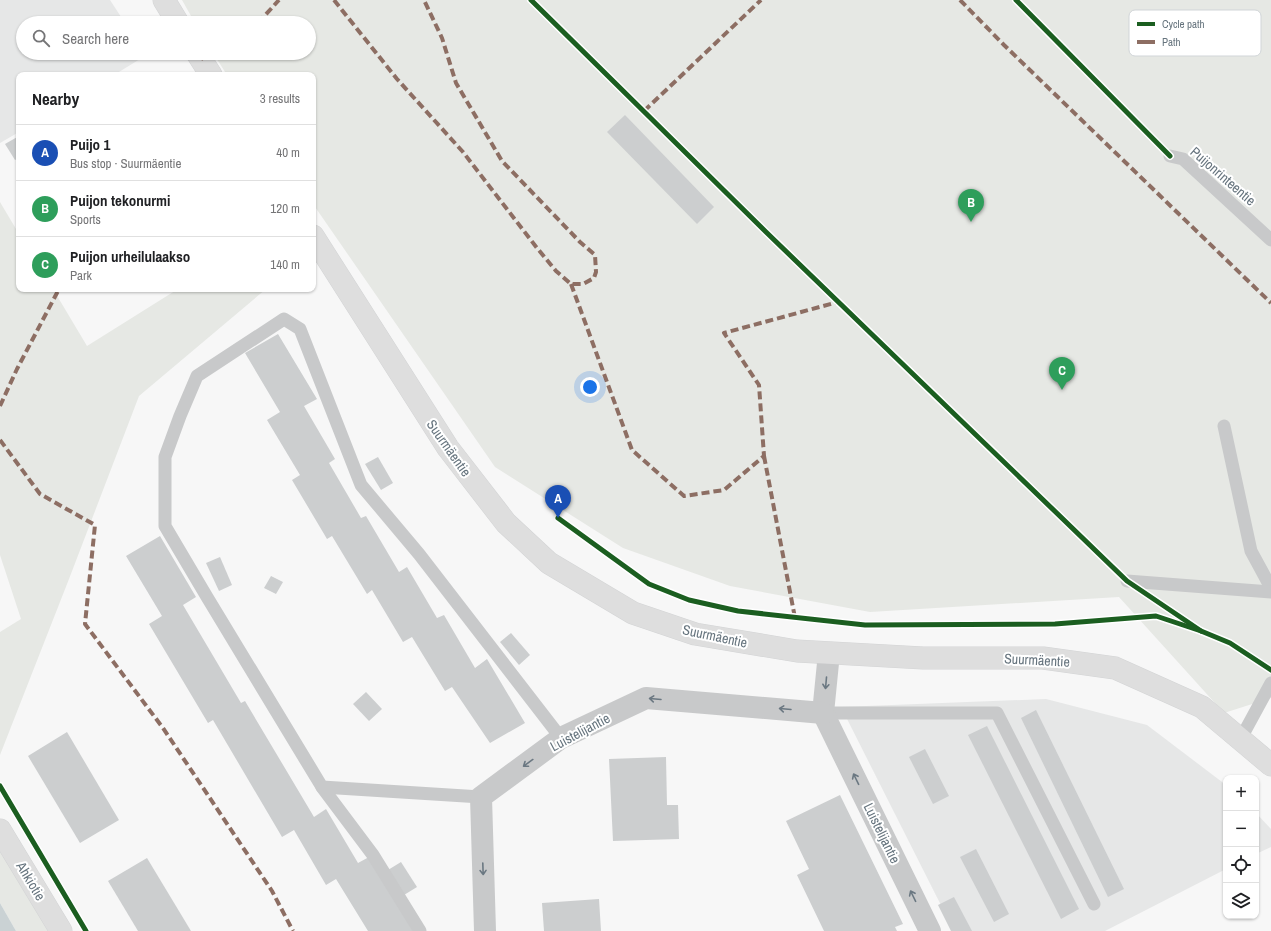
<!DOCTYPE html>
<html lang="en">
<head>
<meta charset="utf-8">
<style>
	:root { --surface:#fff; --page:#f6f6f6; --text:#202124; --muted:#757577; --line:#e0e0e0; --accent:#565b5f }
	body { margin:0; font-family:"Archivo Narrow",sans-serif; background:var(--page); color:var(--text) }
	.controls { position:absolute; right:12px; bottom:12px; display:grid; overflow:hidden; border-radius:8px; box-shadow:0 1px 3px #0004 }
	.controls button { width:36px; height:36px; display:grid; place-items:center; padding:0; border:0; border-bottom:1px solid var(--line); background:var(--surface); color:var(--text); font:20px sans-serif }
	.you { position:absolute; left:590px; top:387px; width:14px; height:14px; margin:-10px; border:3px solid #fff; border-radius:50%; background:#1a73e8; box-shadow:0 0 0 6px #1a73e833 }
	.badge { display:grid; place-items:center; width:26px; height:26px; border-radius:50%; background:var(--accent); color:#fff; font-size:13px; font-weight:700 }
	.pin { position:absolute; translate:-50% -33px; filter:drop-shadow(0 1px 2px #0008) }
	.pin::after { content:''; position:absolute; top:21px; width:14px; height:12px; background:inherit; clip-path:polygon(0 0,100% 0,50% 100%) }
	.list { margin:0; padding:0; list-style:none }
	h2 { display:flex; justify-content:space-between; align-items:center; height:52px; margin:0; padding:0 16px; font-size:17px }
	h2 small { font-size:13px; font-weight:400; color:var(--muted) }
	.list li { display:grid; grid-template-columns:26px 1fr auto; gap:12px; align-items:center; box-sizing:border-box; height:56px; padding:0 16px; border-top:1px solid var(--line) }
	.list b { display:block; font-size:15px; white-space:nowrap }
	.list p { margin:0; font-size:13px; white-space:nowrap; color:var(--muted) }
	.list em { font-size:13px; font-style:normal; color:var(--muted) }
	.icon { flex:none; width:22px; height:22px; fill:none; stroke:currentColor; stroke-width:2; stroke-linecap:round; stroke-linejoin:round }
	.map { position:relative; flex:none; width:1271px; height:931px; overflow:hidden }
	.search { position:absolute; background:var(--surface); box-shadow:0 1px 3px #0004; left:16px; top:16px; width:300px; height:44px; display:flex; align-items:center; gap:10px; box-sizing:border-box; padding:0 14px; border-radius:22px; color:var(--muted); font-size:15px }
	.panel { position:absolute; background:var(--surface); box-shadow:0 1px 3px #0004; left:16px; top:72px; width:300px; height:220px; border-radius:8px }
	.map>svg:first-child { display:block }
</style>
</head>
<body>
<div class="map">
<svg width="1271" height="931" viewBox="0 0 1271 931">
	<rect width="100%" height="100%" fill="#f7f7f7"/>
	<!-- built -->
	<g fill="#e6e7e7">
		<polygon points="0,0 110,0 125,23 23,23 23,53 143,53 145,56 114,75 19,75 19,132 0,143"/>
		<polygon points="1046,699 1147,725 1226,785 1226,869 1105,931 954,931 841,707"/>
		<polygon points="1256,813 1271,829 1271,847 1256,854"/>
	</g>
	<!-- green -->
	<g fill="#e6e8e4">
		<polygon points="182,0 1271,0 1271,698 1224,713 1119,597 870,612 730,586 623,548 495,467 313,204 313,75 227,75 213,53 309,53 309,23 195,23"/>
		<polygon points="0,202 19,234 19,289 53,289 87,346 178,289 266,289 139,396 69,579 0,755 0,632 21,619 0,555"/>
		<polygon points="0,846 52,931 16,931 0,903"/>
	</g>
	<!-- water -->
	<polygon fill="#cad2d4" points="0,903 16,931 0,931"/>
	<!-- building -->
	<g fill="#cccecf">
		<polygon points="625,115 714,207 697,224 607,132"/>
		<polygon points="19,136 19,158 15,160 5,144"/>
		<polygon points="278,334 317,399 304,406 335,459 329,463 361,518 366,516 399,572 407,567 437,618 444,615 475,668 487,659 525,723 490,743 452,687 445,691 412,637 403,642 372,590 367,594 332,536 327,539 292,480 300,475 267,420 280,412 245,353"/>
		<polygon points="378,457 393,483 381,490 365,464"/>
		<polygon points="160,536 196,597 183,605 241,703 245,701 314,817 326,809 358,863 369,857 413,931 368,931 336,879 326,885 294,830 282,837 213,720 208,723 149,624 162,616 126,556"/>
		<polygon points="220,557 232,585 219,591 206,563"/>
		<polygon points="271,576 283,582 276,594 264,588"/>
		<polygon points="511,633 530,655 519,665 500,642"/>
		<polygon points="366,692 382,709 369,721 353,704"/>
		<polygon points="1036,710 1124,889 1108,897 1021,718"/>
		<polygon points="987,726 1079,909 1061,919 968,735"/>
		<polygon points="67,732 119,820 80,843 28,756"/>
		<polygon points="925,749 949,796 933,804 909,757"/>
		<polygon points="666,757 667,805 678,805 679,839 613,841 609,759"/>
		<polygon points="840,795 903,924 895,927 897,931 824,931 797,875 809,869 786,821"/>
		<polygon points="976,849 1009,914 994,922 960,857"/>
		<polygon points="147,858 191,931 138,931 108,881"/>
		<polygon points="401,862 417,887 404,895 388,870"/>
		<polygon points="954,897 972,931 951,931 938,905"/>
		<polygon points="599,899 601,931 544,931 542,903"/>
	</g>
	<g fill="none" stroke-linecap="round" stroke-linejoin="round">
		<!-- secondary casing -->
		<g stroke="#d3d4d5" stroke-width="23">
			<g id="secondary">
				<polyline points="164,0 178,23"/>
				<polyline points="197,53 211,75"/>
				<polyline points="313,236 448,448 506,523 549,563 633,613 695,634 797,651 923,658 1043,658 1115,668 1202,707 1271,765"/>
				<polyline points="0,830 61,931"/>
			</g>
		</g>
		<!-- lane -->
		<g stroke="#c8c9ca" stroke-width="13">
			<polyline points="1170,156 1183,159 1271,240"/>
			<polyline points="1224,426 1251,551 1271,588"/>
			<polyline points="1127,581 1271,592"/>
			<polyline points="823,713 997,713 1094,904"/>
			<polyline points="1240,740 1271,683"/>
			<polyline points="322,787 373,855 420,931"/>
			<polyline points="481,797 322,787 207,597 165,526 165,457 180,416 197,376 284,319 300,329 361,485 419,554 561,738"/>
		</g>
		<!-- street -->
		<g stroke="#c8c9ca" stroke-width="22">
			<polyline points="829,653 823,713 930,931"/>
			<polyline points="485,931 481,797 561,738 646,698 823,713"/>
		</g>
		<!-- secondary -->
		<use href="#secondary" stroke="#dedede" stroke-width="22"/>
		<!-- quiet -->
		<g stroke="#8d6e63" stroke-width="4" stroke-dasharray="8 4" stroke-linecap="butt">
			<polyline points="334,0 397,79 463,152 537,248 556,271 571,284 583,284 594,278 596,272 595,255 580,242 502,161 456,83 442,38 424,0"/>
			<polyline points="960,0 1004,45 1271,303"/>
			<polyline points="258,23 279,0"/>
			<polyline points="201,59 211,53"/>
			<polyline points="644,111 761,0"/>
			<polyline points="571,284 632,450 684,496 724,490 764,456 759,385 724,333 838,302"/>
			<polyline points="0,406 17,369 59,289"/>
			<polyline points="0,440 40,494 95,525 85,624 163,728 272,891 293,931"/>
			<polyline points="764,456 795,618"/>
		</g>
		<!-- cycleway casing -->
		<g stroke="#fff" stroke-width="8">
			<g id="cycleway">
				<polyline points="531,0 766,232 1127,581 1201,631"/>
				<polyline points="1016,0 1170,156"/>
				<polyline points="558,518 649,584 689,600 738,611 865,625 1055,624 1156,616 1201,631 1230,643 1271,670"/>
				<polyline points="0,786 86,931"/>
			</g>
		</g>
		<!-- cycleway -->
		<use href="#cycleway" stroke="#1b5e20" stroke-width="5"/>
	</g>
	<!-- one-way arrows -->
	<defs><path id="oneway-shaft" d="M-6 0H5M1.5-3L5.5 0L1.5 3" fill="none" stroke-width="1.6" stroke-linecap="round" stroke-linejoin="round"/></defs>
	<g stroke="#6b7882">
		<use href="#oneway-shaft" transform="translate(826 683) rotate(95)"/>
		<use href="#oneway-shaft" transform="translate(655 699) rotate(-175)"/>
		<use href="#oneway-shaft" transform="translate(785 709) rotate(-175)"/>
		<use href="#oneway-shaft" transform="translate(528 763) rotate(144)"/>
		<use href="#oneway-shaft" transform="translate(856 779) rotate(-116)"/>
		<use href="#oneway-shaft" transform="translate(483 869) rotate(88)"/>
		<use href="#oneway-shaft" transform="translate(913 896) rotate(-116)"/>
	</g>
	<g text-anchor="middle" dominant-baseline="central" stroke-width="4" stroke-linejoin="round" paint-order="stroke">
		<!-- street labels -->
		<g font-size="14" fill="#66747e" stroke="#fff">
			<text transform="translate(1223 176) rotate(41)">Puijonrinteentie</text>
			<text transform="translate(449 448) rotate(55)">Suurmäentie</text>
			<text transform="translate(715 636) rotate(12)">Suurmäentie</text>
			<text transform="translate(1037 660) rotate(3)">Suurmäentie</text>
			<text transform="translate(580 732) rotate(-28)">Luistelijantie</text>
			<text transform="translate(882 833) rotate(64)">Luistelijantie</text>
			<text transform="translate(31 881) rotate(59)">Ahkiotie</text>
		</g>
	</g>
	<!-- legend -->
	<rect x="1129" y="10" width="132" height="46" rx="6" fill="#fff" stroke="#d1d5d8" stroke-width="1"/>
	<rect x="1137" y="22" width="18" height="4" fill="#1b5e20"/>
	<rect x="1137" y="40" width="18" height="4" fill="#8d6e63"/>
	<g font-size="11" fill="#66747e">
		<text x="1162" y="28">Cycle path</text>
		<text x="1162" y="46">Path</text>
	</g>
</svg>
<div class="controls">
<button>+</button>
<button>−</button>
<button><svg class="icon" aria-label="locate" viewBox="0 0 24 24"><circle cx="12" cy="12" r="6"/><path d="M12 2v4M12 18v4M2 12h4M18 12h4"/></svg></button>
<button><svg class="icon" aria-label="layers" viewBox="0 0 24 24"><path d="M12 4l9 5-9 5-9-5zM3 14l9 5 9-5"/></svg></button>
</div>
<div class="you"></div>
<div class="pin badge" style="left:558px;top:518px;background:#1a4fb4">A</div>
<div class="pin badge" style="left:971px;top:222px;background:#2e9e5b">B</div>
<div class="pin badge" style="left:1062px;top:390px;background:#2e9e5b">C</div>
<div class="search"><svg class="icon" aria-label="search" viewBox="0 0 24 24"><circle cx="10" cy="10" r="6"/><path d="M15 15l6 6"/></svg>Search here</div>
<section class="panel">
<h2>Nearby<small>3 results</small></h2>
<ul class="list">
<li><span class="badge" style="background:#1a4fb4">A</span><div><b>Puijo 1</b><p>Bus stop · Suurmäentie</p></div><em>40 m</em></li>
<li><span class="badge" style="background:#2e9e5b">B</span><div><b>Puijon tekonurmi</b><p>Sports</p></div><em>120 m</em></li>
<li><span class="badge" style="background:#2e9e5b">C</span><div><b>Puijon urheilulaakso</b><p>Park</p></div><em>140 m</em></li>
</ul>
</section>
</div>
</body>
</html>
